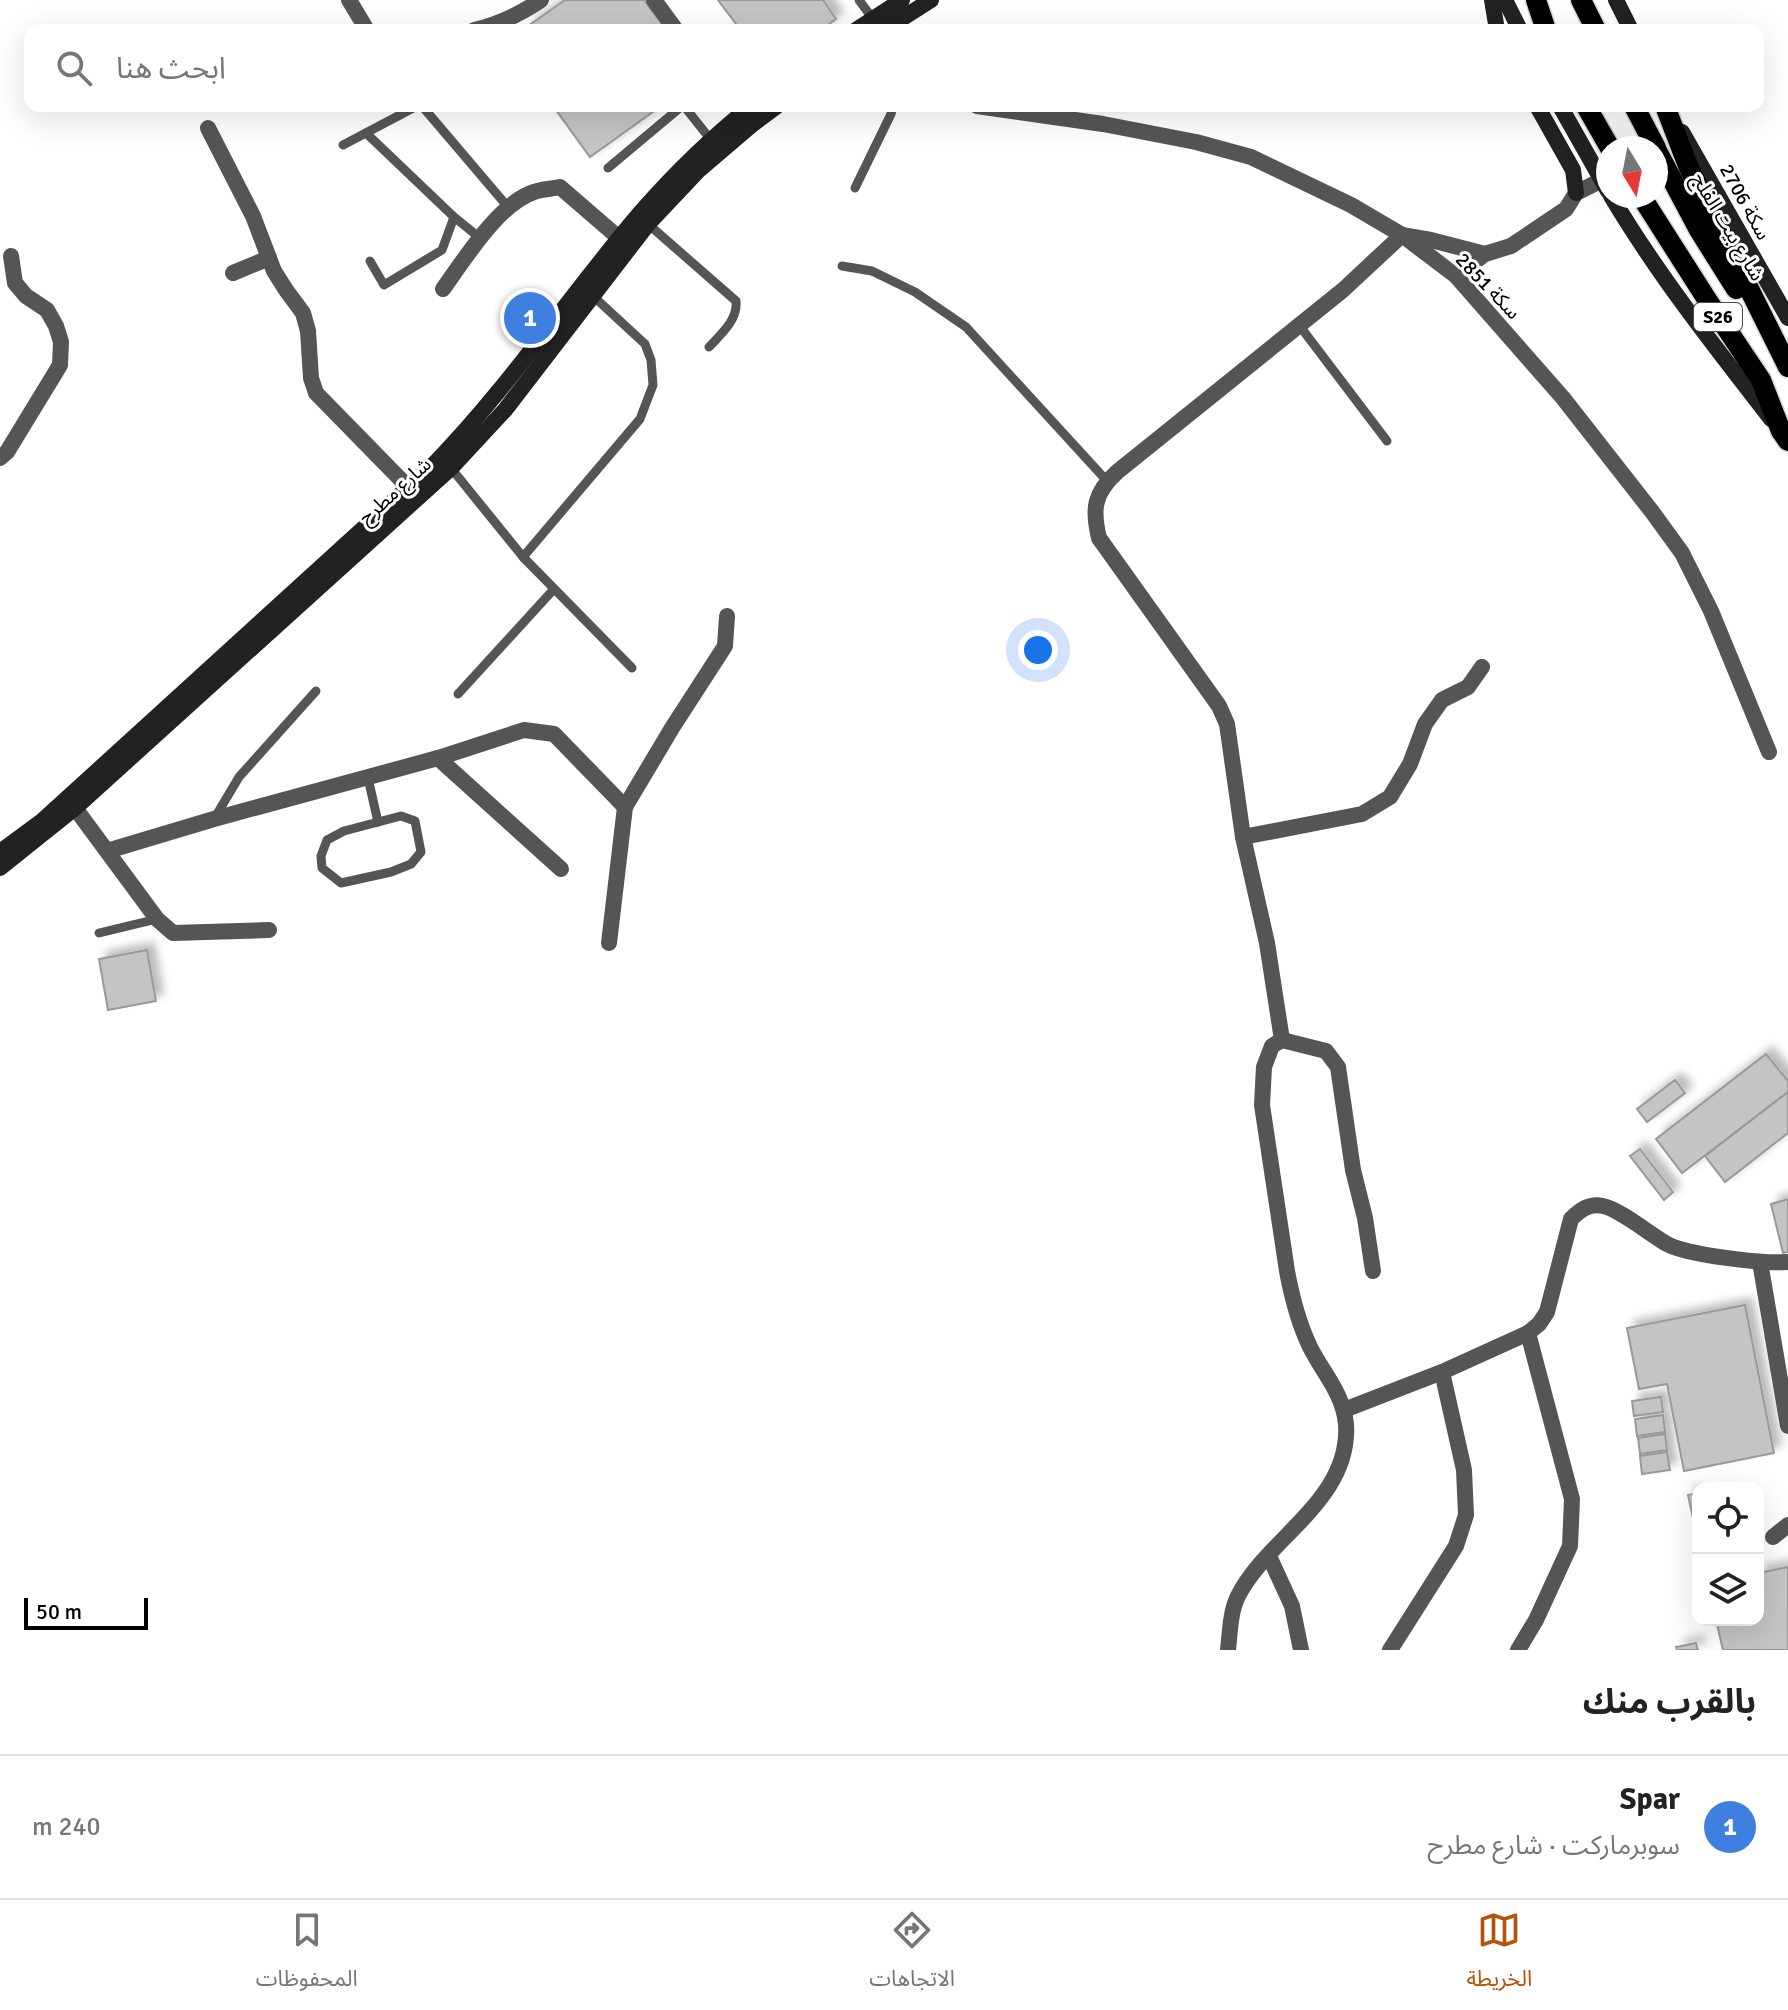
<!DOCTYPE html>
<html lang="ar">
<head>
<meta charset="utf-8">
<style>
	:root { --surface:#fff; --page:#f2f2f2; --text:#222; --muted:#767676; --line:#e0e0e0; --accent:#b45309 }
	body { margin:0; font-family:Signika,"Noto Sans Arabic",sans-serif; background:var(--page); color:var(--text); direction:rtl }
	.controls { position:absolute; right:24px; bottom:24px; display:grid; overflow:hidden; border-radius:16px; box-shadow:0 8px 32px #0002 }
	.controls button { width:72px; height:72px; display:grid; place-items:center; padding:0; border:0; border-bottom:2px solid var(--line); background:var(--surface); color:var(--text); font:40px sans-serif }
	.compass { position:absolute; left:1596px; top:136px; width:72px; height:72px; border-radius:50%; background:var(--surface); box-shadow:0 8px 32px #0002; rotate:170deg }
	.scale { position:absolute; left:24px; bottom:20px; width:124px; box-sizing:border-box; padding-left:8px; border:4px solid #000; border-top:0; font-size:22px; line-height:28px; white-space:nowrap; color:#000; -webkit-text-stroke:6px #fff; paint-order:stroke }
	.you { position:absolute; left:1038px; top:650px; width:28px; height:28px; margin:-20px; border:6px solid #fff; border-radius:50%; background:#1a73e8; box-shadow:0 0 0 12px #1a73e833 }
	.badge { display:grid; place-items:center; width:52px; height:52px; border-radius:50%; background:var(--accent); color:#fff; font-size:26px; font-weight:700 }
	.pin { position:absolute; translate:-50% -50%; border:4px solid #fff; box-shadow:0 2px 8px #0006 }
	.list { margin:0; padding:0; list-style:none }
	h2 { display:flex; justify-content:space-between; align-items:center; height:104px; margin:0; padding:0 32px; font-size:34px }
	h2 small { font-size:26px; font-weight:400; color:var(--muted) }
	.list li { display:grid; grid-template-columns:52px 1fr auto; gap:24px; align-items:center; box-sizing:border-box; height:144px; padding:0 32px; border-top:2px solid var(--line) }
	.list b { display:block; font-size:30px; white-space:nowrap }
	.list p { margin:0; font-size:26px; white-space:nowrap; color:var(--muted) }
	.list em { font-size:26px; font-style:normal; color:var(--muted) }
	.icon { flex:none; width:44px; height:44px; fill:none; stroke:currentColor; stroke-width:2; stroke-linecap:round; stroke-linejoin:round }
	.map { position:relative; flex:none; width:1788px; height:1650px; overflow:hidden; direction:ltr }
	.search { position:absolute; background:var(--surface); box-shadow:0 8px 32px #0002; left:24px; right:24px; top:24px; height:88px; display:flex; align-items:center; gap:20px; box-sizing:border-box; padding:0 28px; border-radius:16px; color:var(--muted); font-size:30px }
	.sheet { height:248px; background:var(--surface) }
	nav { display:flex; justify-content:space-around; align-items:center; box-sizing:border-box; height:112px; border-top:2px solid var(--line); background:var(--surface); font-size:22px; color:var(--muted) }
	nav a { display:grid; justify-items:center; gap:4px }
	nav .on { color:var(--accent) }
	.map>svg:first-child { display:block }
</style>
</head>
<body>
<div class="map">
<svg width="1788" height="1650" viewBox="0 0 1788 1650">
	<defs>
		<filter id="shadow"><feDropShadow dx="7" dy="-7" stdDeviation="4" flood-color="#0004"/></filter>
	</defs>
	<rect width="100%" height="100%" fill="#fff"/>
	<!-- building -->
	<g fill="#c4c4c4" stroke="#999" stroke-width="2" filter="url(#shadow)">
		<polygon points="565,0 644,0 666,30 531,30 528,26"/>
		<polygon points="718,0 823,0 836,19 821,30 727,30 736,24"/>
		<polygon points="553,106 661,106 590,157"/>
		<polygon points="147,950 156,1001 108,1010 99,959"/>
		<polygon points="1766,1054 1788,1081 1788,1092 1682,1173 1656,1139"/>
		<polygon points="1675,1080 1685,1093 1647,1122 1637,1109"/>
		<polygon points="1788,1092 1788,1133 1725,1182 1705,1156"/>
		<polygon points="1640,1149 1673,1192 1664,1200 1630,1156"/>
		<polygon points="1788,1199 1788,1252 1783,1253 1771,1204"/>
		<polygon points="1745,1305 1774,1453 1684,1471 1667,1384 1639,1389 1627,1328"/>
		<polygon points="1661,1397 1663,1412 1634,1416 1632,1401"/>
		<polygon points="1663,1415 1665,1432 1637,1436 1635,1419"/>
		<polygon points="1665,1434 1667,1450 1640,1454 1638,1438"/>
		<polygon points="1667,1452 1670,1470 1642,1474 1640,1456"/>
		<polygon points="1698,1493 1698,1541 1688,1495"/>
		<polygon points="1788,1567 1788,1650 1723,1650 1716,1620 1758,1620 1758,1573"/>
		<polygon points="1696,1643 1698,1650 1677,1650 1676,1647"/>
	</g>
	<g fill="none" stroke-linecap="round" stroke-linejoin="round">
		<!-- primary casing -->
		<g stroke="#dbdbdb" stroke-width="23">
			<g id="primary">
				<polyline points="1536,0 1546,30"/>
				<polyline points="1581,0 1596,30"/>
				<polyline points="1586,106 1610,148"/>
				<polyline points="1634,106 1656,148"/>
				<polyline points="1665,106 1688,166 1788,367"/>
				<polyline points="1656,149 1699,230 1736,289"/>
				<polyline points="1641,196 1706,298 1761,380 1781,431 1788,441"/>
			</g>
		</g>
		<!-- lane -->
		<g stroke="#555" stroke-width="9">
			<polyline points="859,0 873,19"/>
			<polyline points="422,106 508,207"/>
			<polyline points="684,106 711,140"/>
			<polyline points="366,133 454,217 480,238"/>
			<polyline points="343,145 417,106"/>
			<polyline points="608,168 682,106"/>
			<polyline points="855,188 891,114 893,106"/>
			<path d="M648,224L736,301C738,320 721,334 709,347"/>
			<polyline points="370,261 384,285 442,250 454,217"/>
			<polyline points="842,266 872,271 915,292 966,327 1107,481"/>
			<polyline points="1299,325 1387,441"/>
			<polyline points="451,468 523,557 632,668"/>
			<polyline points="523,557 640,419 653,385 651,360 645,344 593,296"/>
			<polyline points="458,694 554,589"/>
			<polyline points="368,778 378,822"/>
			<polygon points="401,816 415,821 421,852 411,864 391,872 341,883 322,868 321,856 327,840 344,831"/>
			<polyline points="214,819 239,777 316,691"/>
			<polyline points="99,933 157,919"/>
		</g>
		<!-- street -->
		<g stroke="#555" stroke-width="16">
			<polyline points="349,0 367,30"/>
			<polyline points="654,0 676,30"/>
			<path d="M474,30C498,25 520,14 541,0"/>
			<polyline points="977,106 1103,124 1196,142 1251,157 1351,205 1402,235 1456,276 1563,398 1653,513 1682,553 1711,611 1769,752"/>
			<polyline points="208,128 253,216 274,271 286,290 303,313 308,331 311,378 316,393 409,488"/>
			<polyline points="233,273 269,258"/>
			<polyline points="1456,276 1485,254 1511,246 1566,209 1576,193 1602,180"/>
			<path d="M443,289C464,260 499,203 534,192C542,189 551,189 560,187L619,238"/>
			<polyline points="0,458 7,452 60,365 61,342 56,326 47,310 26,296 15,283 11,256"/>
			<polyline points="438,758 561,869"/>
			<polyline points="75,808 157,919 173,933 269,930"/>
			<polyline points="1243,837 1362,814 1390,797 1410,764 1425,724 1442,700 1468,687 1482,667"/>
			<polyline points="107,851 214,819 438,758 524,730 554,734 625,807"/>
			<polyline points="609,943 625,807 672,728 725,646 727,616"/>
			<polyline points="1282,1040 1326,1051 1338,1067 1353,1170 1365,1218 1373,1271"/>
			<polyline points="1760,1262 1788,1426"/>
			<path d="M1344,1410L1442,1372L1528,1333L1539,1324L1547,1312L1571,1219C1580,1210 1589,1203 1603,1206C1619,1209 1651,1235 1667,1244C1687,1255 1764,1264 1788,1262"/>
			<polyline points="1773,1537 1788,1525"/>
			<polyline points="1269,1556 1292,1606 1301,1650"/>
			<path d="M1228,1650C1230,1633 1230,1612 1238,1596C1268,1537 1351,1500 1346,1424C1343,1393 1323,1373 1310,1347C1298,1322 1292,1298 1287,1271L1262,1105L1264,1067L1272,1046L1282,1040L1267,943L1243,837L1227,724L1219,706L1099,538C1092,509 1094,493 1117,472L1343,290L1402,235L1431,240L1485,254"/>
			<polyline points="1390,1650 1456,1546 1466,1515 1464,1470 1442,1372"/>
			<polyline points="1518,1650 1536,1620 1570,1546 1572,1499 1528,1333"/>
		</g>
		<!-- secondary -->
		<g stroke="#222" stroke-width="16">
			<polyline points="1492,0 1497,30"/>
			<polyline points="1505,0 1520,30"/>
			<polyline points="1616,0 1631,30"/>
			<polyline points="856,30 902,0"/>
			<polyline points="884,30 931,0"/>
			<polyline points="1537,106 1573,170 1576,193"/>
			<polyline points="1560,106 1608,191"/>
			<polyline points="1682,132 1788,318"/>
			<path d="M1611,196C1658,275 1715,347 1771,419"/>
			<path d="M0,852L42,821L434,464C510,386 570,295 640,213C674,174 711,138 751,106"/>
			<polyline points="0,868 75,808 451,468 505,410 648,224 698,171 753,124 777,106"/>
		</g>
		<!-- primary -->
		<use href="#primary" stroke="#000" stroke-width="20"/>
	</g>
	<g text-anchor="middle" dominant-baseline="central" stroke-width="6" stroke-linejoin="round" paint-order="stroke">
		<!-- shield labels -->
		<rect fill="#fff" stroke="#4c4c4c" stroke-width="2" x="1694" y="303" width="48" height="28" rx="6"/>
		<g font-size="18" font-weight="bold" fill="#000">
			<text x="1718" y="317">S26</text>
		</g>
		<!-- street labels -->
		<g font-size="20" fill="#000" stroke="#fff">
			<text transform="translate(1745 202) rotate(61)">سكة 2706</text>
			<text transform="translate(1728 227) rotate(59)">شارع بيت الفلج</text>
			<text transform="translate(1488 286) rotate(46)">سكة 2851</text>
			<text transform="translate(395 491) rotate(-42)">شارع مطرح</text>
		</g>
	</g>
</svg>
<div class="controls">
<button><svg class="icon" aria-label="locate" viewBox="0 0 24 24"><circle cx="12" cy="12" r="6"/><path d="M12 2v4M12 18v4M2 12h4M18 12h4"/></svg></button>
<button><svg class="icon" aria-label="layers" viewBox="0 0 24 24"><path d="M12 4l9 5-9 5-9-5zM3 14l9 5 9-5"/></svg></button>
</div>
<svg class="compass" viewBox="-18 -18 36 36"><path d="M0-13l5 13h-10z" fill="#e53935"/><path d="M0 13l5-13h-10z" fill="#767676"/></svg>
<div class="scale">50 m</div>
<div class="you"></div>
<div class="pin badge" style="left:530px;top:318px;background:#3f7fe0">1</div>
<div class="search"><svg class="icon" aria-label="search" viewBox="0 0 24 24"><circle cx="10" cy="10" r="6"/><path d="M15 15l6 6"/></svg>ابحث هنا</div>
</div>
<section class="sheet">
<h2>بالقرب منك<small></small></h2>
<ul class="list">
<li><span class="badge" style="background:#3f7fe0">1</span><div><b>Spar</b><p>سوبرماركت · شارع مطرح</p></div><em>240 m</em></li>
</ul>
</section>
<nav>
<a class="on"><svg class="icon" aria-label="map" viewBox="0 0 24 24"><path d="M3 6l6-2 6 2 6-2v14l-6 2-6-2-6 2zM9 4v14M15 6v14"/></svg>الخريطة</a>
<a><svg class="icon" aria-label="directions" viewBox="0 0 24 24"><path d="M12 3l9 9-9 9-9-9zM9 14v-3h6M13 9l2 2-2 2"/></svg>الاتجاهات</a>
<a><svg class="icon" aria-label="saved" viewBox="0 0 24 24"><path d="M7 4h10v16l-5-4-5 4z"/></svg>المحفوظات</a>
</nav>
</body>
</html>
